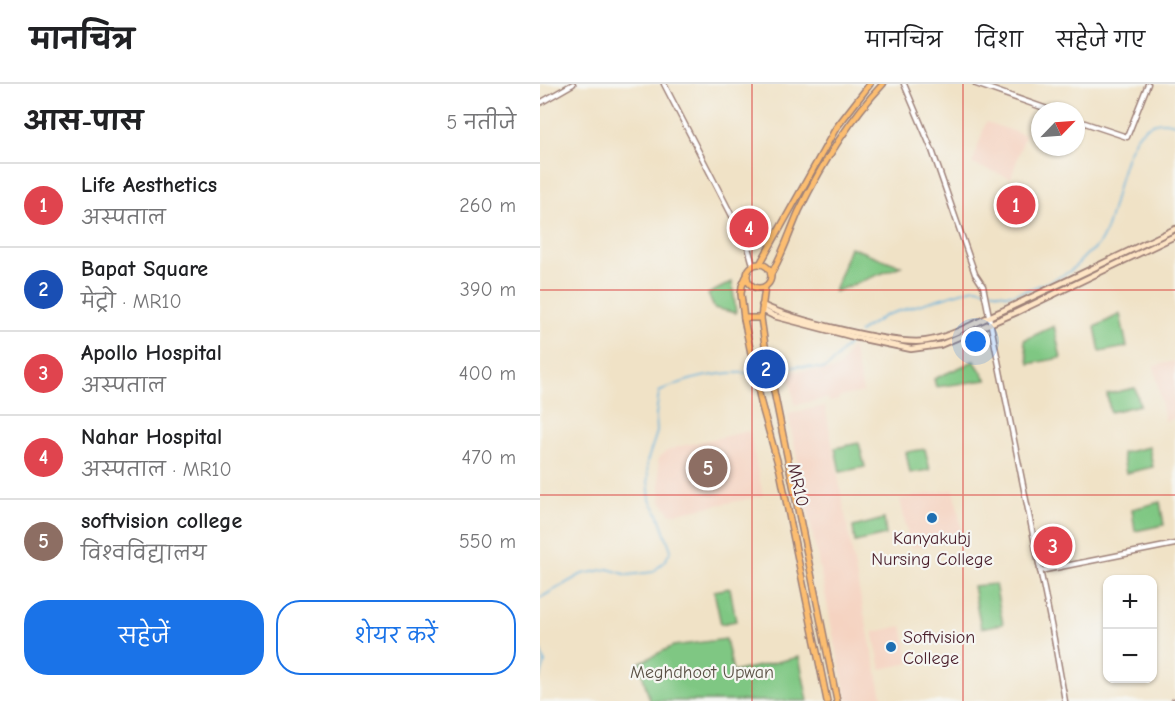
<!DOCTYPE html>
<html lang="hi">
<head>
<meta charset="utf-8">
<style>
	:root { --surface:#fff; --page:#f2f2f2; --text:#202124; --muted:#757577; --line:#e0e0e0; --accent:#1a73e8 }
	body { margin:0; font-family:"Comic Neue","Playpen Sans Deva",sans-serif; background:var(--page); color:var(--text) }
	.controls { position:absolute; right:18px; bottom:18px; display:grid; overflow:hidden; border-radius:12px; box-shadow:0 2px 4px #0004 }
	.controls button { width:54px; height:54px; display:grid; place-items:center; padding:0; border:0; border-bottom:2px solid var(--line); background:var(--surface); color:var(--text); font:30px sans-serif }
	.compass { position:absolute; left:491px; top:18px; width:54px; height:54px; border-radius:50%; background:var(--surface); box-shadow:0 2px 4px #0004; rotate:65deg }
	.you { position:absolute; left:436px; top:258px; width:21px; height:21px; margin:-15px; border:4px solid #fff; border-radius:50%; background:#1a73e8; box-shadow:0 0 0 9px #1a73e833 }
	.badge { display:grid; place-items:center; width:39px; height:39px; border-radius:50%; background:var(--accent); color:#fff; font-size:20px; font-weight:700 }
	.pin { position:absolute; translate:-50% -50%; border:3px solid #fff; box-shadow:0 2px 6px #0006 }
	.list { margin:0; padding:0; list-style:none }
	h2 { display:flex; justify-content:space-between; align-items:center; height:78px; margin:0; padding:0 24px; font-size:26px }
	h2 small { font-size:20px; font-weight:400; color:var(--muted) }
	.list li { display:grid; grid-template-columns:39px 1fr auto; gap:18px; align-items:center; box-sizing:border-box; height:84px; padding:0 24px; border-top:2px solid var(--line) }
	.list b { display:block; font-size:22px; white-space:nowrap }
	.list p { margin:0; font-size:20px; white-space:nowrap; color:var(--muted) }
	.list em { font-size:20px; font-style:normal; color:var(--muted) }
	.actions { display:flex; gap:12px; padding:18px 24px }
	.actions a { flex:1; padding:14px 0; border:2px solid var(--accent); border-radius:24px; text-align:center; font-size:21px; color:var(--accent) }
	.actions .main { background:var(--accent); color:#fff }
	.map { position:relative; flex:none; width:635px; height:617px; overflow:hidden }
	header { display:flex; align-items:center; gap:36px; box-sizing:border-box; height:84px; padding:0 30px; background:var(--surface); border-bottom:2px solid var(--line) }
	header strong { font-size:28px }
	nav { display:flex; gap:33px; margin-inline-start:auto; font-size:21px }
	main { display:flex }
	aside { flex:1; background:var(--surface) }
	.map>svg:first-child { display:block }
</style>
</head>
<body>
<header>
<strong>मानचित्र</strong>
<nav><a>मानचित्र</a><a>दिशा</a><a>सहेजे गए</a></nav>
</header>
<main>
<aside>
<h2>आस-पास<small>5 नतीजे</small></h2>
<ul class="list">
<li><span class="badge" style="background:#e0444e">1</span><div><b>Life Aesthetics</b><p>अस्पताल</p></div><em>260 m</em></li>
<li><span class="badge" style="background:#1a4fb4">2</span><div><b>Bapat Square</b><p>मेट्रो · MR10</p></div><em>390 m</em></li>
<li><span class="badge" style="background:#e0444e">3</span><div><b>Apollo Hospital</b><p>अस्पताल</p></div><em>400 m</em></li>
<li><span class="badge" style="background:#e0444e">4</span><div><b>Nahar Hospital</b><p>अस्पताल · MR10</p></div><em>470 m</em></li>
<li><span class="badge" style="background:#8d6e63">5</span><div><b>softvision college</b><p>विश्वविद्यालय</p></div><em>550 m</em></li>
</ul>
<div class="actions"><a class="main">सहेजें</a><a>शेयर करें</a></div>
</aside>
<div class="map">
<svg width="635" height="617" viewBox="0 0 635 617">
	<rect width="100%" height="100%" fill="#f6f6f2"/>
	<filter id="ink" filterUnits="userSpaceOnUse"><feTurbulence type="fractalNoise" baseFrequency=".0167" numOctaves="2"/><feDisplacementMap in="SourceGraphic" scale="12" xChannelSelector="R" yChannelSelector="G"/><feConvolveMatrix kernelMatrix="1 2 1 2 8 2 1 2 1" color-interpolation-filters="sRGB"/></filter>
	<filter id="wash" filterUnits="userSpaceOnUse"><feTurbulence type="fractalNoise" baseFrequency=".008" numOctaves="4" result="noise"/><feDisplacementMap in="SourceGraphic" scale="24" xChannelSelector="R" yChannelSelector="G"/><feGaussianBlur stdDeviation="1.35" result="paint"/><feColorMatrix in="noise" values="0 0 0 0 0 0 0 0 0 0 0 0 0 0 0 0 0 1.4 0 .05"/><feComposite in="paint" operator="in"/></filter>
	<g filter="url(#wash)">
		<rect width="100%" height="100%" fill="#f0e2c6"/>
		<!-- built -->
		<g fill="#f5d3c1">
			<polygon points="446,38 485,51 471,94 432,80"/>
			<polygon points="312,262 323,308 299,313 298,316 289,318 288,314 255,321 248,287 294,286 303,279 307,270"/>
			<polygon points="635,277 635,334 625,337 614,282"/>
			<polygon points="285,322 319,506 343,617 307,617 248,330"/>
			<polygon points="209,347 223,412 131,430 121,417 118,375 125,368 137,363"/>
			<polygon points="414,405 423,453 373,464 370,462 360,415"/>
			<polygon points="517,444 524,477 509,481 502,448"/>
			<polygon points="362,542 370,579 341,585 333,548"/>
		</g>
		<!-- green -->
		<g fill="#7fc783" stroke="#647357" stroke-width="1.5">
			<polygon points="310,163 361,182 294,208"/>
			<polygon points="192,198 196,229 174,224 168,210"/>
			<polygon points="580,230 587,263 560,268 555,243"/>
			<polygon points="514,242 521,274 489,280 484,256"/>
			<polygon points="434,277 447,296 396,303 394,295"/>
			<polygon points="595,304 600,321 570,328 567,310"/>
			<polygon points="319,359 325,383 300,388 295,364"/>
			<polygon points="609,363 613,383 586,389 582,369"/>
			<polygon points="385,365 390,386 370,389 366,368"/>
			<polygon points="620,418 624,441 595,447 592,425"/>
			<polygon points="344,435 346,451 315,458 313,443"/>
			<polygon points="455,500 463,540 441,544 433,502"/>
			<polygon points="190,504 196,537 181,540 174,507"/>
			<polygon points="186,555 193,588 259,573 268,617 110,617 99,579 133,562"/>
		</g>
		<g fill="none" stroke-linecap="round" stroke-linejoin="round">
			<!-- stream -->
			<g stroke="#63b0dc" stroke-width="1.5">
				<path d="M319,248L346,231L434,204C448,205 462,212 475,210C486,207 520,194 530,187C536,183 541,176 546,171C550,168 554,166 557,162C582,133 576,22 635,40"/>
				<polyline points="216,289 259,282 284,285 290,281 314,254"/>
				<path d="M0,514L42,490L68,485L88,491L113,488L125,477L131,466L118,430L110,416L108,396L107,378L117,348L116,331L119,308C146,294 181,287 211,289"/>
				<polyline points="0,565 5,579 0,594"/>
			</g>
		</g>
	</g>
	<g filter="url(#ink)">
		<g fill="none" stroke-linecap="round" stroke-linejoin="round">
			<!-- tertiary casing -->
			<g stroke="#9d8078" stroke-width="7">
				<g id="tertiary">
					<polyline points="124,0 208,163 213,181"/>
					<polyline points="364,0 392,66 435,190 443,202 514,555 525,617"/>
					<polyline points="436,0 513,27"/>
					<polyline points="0,19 33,0"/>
					<polyline points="536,36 587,53 608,0"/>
					<polyline points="500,487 635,460"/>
					<polyline points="634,617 635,617"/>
				</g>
			</g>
			<!-- secondary casing -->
			<g stroke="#9d8078" stroke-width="8">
				<g id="secondary">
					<path d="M222,221C250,235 356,262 386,257C412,253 438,237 462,227C520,200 577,173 635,145"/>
					<polyline points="222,226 234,232 314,253 371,265 400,261 477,228 635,152"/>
				</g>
			</g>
			<!-- primary casing -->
			<g stroke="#9d8078" stroke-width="8">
				<g id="primary">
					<circle cx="219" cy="192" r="12"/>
					<polyline points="220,180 296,44 330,0"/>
					<path d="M231,190C243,170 250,147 259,127C281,82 309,36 343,0"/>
					<polyline points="206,193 202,202 201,210 204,235 221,319 240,387 287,617"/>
					<polyline points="225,203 221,234 226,268 297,617"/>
					<polyline points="204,234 221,234"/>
				</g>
			</g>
			<!-- tertiary -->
			<use href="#tertiary" stroke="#fff" stroke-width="4"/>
			<!-- secondary -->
			<use href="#secondary" stroke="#fee5c5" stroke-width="4.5"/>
			<!-- primary -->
			<use href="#primary" stroke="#fcbd6f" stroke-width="5"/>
		</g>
	</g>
	<!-- grid -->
	<path fill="none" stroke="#d62828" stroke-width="1.5" stroke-opacity="0.55" d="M212,0V617M423,0V617M0,206H635M0,411H635"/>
	<!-- markers -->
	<g fill="#1f6fb2" stroke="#f6f6f2" stroke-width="2">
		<circle cx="392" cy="434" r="6"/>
		<circle cx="351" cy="563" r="6"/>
	</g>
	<g text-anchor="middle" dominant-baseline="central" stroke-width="4.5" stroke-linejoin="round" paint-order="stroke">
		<!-- street labels -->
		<g font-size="18" fill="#4a1f2b" stroke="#f6f6f2">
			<text transform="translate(258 401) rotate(77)">MR10</text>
		</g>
		<!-- poi labels -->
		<g font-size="18" fill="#4a1f2b" stroke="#f6f6f2">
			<text x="392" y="454">Kanyakubj<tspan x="392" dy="21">Nursing College</tspan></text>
			<text x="363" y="553" text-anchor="start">Softvision<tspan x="363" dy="21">College</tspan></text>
		</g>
		<!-- park labels -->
		<g font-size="18" fill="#5a5145" stroke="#f6f6f2">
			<text x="162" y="588">Meghdhoot Upwan</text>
		</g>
	</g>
</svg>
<div class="controls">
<button>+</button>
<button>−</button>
</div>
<svg class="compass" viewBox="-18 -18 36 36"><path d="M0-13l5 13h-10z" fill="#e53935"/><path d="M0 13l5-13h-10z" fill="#757577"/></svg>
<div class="you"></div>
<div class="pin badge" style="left:476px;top:121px;background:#e0444e">1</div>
<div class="pin badge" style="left:226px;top:285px;background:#1a4fb4">2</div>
<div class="pin badge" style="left:513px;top:462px;background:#e0444e">3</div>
<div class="pin badge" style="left:209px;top:144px;background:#e0444e">4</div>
<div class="pin badge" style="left:168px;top:384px;background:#8d6e63">5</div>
</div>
</main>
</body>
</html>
